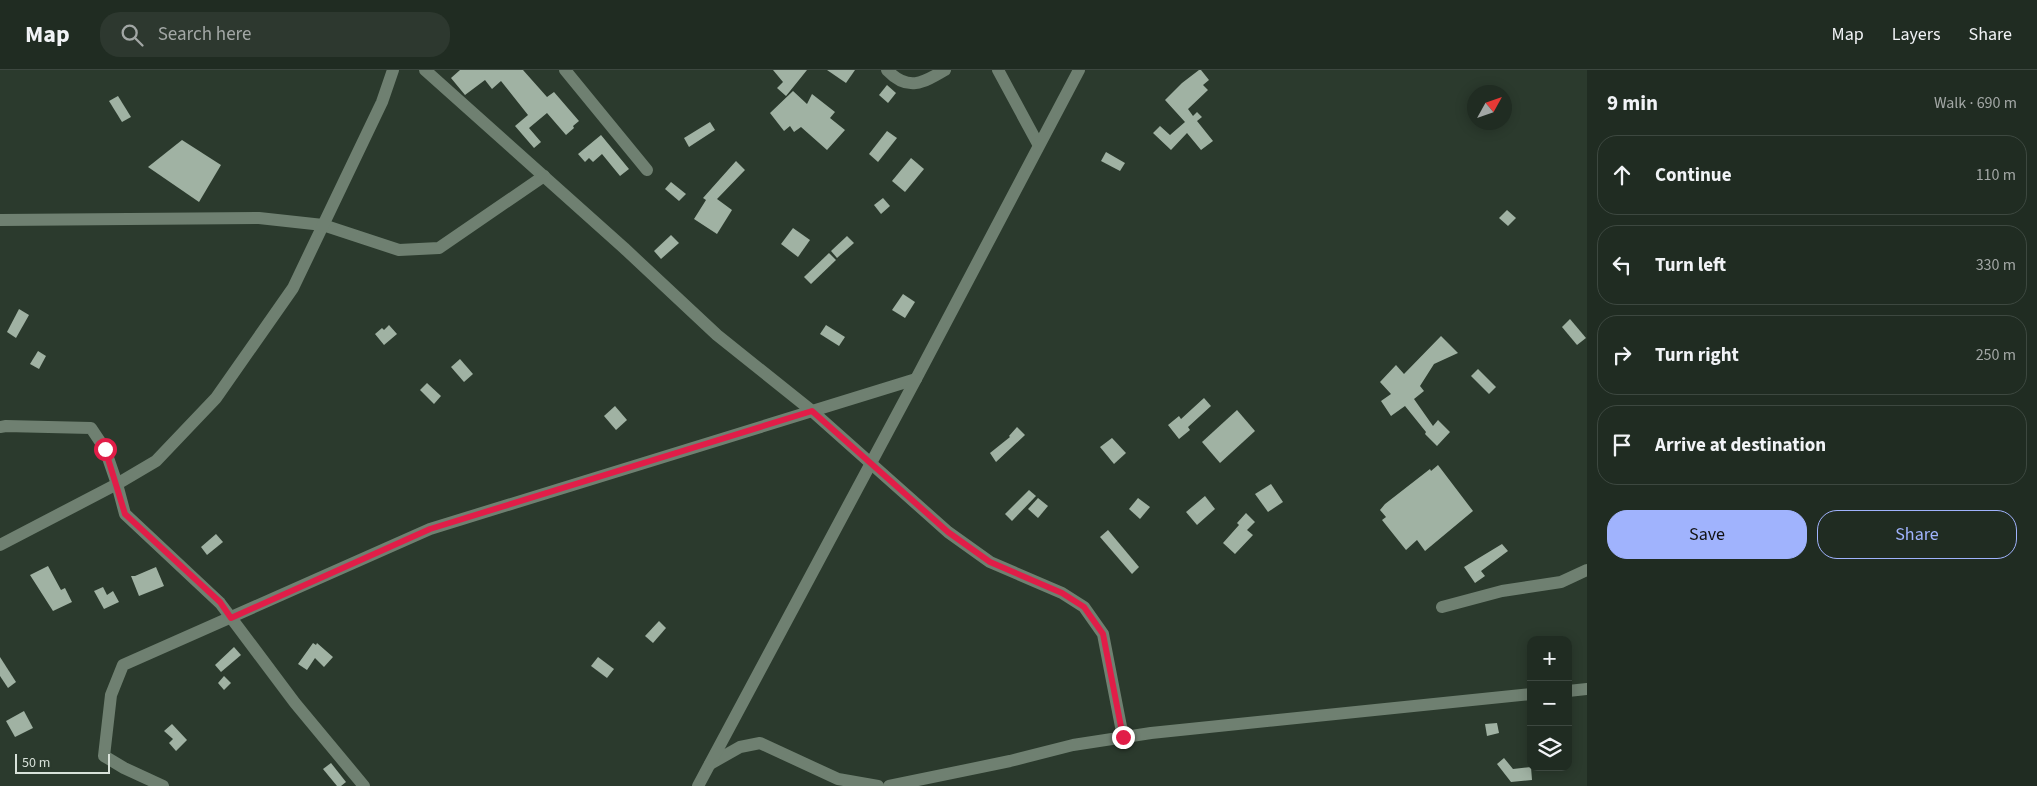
<!DOCTYPE html>
<html lang="en">
<head>
<meta charset="utf-8">
<style>
	:root { --surface:#202c22; --page:#2d382f; --text:#f1f3f6; --muted:#a2a7a5; --line:#3d4840; --accent:#a0b3fd }
	body { margin:0; font-family:"Source Sans 3",sans-serif; background:var(--page); color:var(--text) }
	.controls { position:absolute; right:15px; bottom:15px; display:grid; overflow:hidden; border-radius:10px; box-shadow:0 2px 12px #0003 }
	.controls button { width:45px; height:45px; display:grid; place-items:center; padding:0; border:0; border-bottom:1px solid var(--line); background:var(--surface); color:var(--text); font:25px sans-serif }
	.compass { position:absolute; left:1467px; top:15px; width:45px; height:45px; border-radius:50%; background:var(--surface); box-shadow:0 2px 12px #0003; rotate:50deg }
	.scale { position:absolute; left:15px; bottom:12px; width:95px; box-sizing:border-box; padding-left:5px; border:2px solid #d8e1d9; border-top:0; font-size:14px; line-height:18px; white-space:nowrap; color:#d8e1d9; -webkit-text-stroke:4px #2b3a2d; paint-order:stroke }
	.stop { position:absolute; width:15px; height:15px; margin:-11px; border:4px solid #e11d48; border-radius:50%; background:#fff }
	.stop.end { background:#e11d48; border-color:#fff; box-shadow:0 1px 5px #0008 }
	.list { margin:0; padding:0; list-style:none }
	h2 { display:flex; justify-content:space-between; align-items:center; height:65px; margin:0; padding:0 20px; font-size:21px }
	h2 small { font-size:16px; font-weight:400; color:var(--muted) }
	.list li { display:grid; grid-template-columns:32px 1fr auto; gap:15px; align-items:center; box-sizing:border-box; height:80px; margin:0 10px 10px; padding:0 10px; border:1px solid var(--line); border-radius:20px }
	.list b { display:block; font-size:19px; white-space:nowrap }
	.list em { font-size:16px; font-style:normal; color:var(--muted) }
	.actions { display:flex; gap:10px; padding:15px 20px }
	.actions a { flex:1; padding:11px 0; border:1px solid var(--accent); border-radius:20px; text-align:center; font-size:18px; color:var(--accent) }
	.actions .main { background:var(--accent); color:#111 }
	.icon { flex:none; width:28px; height:28px; fill:none; stroke:currentColor; stroke-width:2; stroke-linecap:round; stroke-linejoin:round }
	.map { position:relative; flex:none; width:1587px; height:716px; overflow:hidden }
	header { display:flex; align-items:center; gap:30px; box-sizing:border-box; height:70px; padding:0 25px; background:var(--surface); border-bottom:1px solid var(--line) }
	header strong { font-size:24px }
	nav { display:flex; gap:28px; margin-inline-start:auto; font-size:18px }
	.search { width:350px; height:45px; background:var(--page); display:flex; align-items:center; gap:12px; box-sizing:border-box; padding:0 18px; border-radius:20px; color:var(--muted); font-size:19px }
	main { display:flex }
	aside { flex:1; background:var(--surface) }
	.map>svg:first-child { display:block }
</style>
</head>
<body>
<header>
<strong>Map</strong>
<div class="search"><svg class="icon" aria-label="search" viewBox="0 0 24 24"><circle cx="10" cy="10" r="6"/><path d="M15 15l6 6"/></svg>Search here</div>
<nav><a>Map</a><a>Layers</a><a>Share</a></nav>
</header>
<main>
<div class="map">
<svg width="1587" height="716" viewBox="0 0 1587 716">
	<rect width="100%" height="100%" fill="#2b3a2d"/>
	<!-- building -->
	<g fill="#a0b2a3">
		<polygon points="460,0 523,0 547,27 554,22 579,51 573,56 574,58 566,65 547,43 529,58 541,72 534,78 515,56 528,45 501,11 492,19 485,10 465,25 451,8"/>
		<polygon points="773,0 807,0 786,26 777,18 783,12"/>
		<polygon points="827,0 855,0 846,13"/>
		<polygon points="1199,0 1201,0 1209,10 1203,15 1208,20 1188,39 1193,46 1197,42 1202,47 1197,51 1213,71 1201,80 1187,63 1171,80 1153,63 1160,56 1170,65 1185,52 1165,30 1182,13"/>
		<polygon points="887,15 896,23 888,33 879,25"/>
		<polygon points="793,21 807,34 812,24 835,42 830,48 845,60 827,80 801,57 794,62 790,56 784,61 770,43"/>
		<polygon points="118,26 131,47 122,52 109,31"/>
		<polygon points="710,52 715,60 689,77 684,68"/>
		<polygon points="887,61 897,68 878,92 869,84"/>
		<polygon points="601,65 629,99 620,106 602,84 593,92 589,88 585,92 578,84"/>
		<polygon points="182,70 221,95 199,132 148,97"/>
		<polygon points="1106,82 1125,93 1120,101 1101,91"/>
		<polygon points="911,88 924,99 905,122 892,111"/>
		<polygon points="736,91 745,100 717,129 732,140 717,164 694,149 706,130 703,128"/>
		<polygon points="671,112 686,124 679,131 665,119"/>
		<polygon points="883,128 890,136 881,144 874,135"/>
		<polygon points="1507,140 1516,148 1508,156 1499,148"/>
		<polygon points="793,158 810,170 798,187 781,174"/>
		<polygon points="671,165 679,173 661,189 654,181"/>
		<polygon points="847,166 854,173 837,188 831,181"/>
		<polygon points="829,183 836,190 811,214 804,207"/>
		<polygon points="903,224 915,232 905,248 892,240"/>
		<polygon points="19,239 29,245 16,268 7,262"/>
		<polygon points="1570,249 1586,268 1577,275 1562,257"/>
		<polygon points="389,255 397,264 384,275 375,264 382,258 384,260"/>
		<polygon points="826,255 845,267 839,276 820,264"/>
		<polygon points="1441,266 1458,283 1434,294 1420,316 1424,321 1414,329 1433,356 1438,350 1450,362 1437,376 1425,364 1426,362 1405,336 1391,346 1381,331 1391,324 1380,312 1396,295 1404,304"/>
		<polygon points="38,281 46,286 39,299 30,294"/>
		<polygon points="460,289 473,304 464,312 451,297"/>
		<polygon points="1478,299 1496,317 1489,324 1471,306"/>
		<polygon points="427,313 441,326 434,334 420,320"/>
		<polygon points="1204,328 1211,336 1188,357 1190,360 1179,369 1168,355 1179,346 1181,349"/>
		<polygon points="615,336 627,350 616,360 604,346"/>
		<polygon points="1237,340 1255,361 1220,393 1202,372"/>
		<polygon points="1017,357 1025,365 996,392 990,383 1010,367 1009,366"/>
		<polygon points="1112,368 1126,383 1114,394 1100,377"/>
		<polygon points="1438,395 1473,441 1425,481 1417,470 1406,480 1382,450 1386,447 1380,440 1385,434 1430,399 1431,401"/>
		<polygon points="1271,414 1283,432 1268,442 1255,424"/>
		<polygon points="1029,420 1036,426 1012,451 1005,444"/>
		<polygon points="1205,426 1215,439 1197,455 1186,442"/>
		<polygon points="1038,428 1048,436 1038,448 1028,439"/>
		<polygon points="1138,428 1150,437 1140,449 1129,439"/>
		<polygon points="1246,443 1255,452 1247,460 1253,465 1235,484 1223,473 1239,455 1237,453"/>
		<polygon points="1108,460 1139,497 1132,504 1100,467"/>
		<polygon points="216,464 223,472 207,485 201,477"/>
		<polygon points="1502,474 1508,481 1481,501 1485,506 1475,513 1464,497"/>
		<polygon points="48,496 61,520 65,518 72,532 53,541 30,505"/>
		<polygon points="156,497 164,516 139,526 131,506 135,506"/>
		<polygon points="103,517 107,525 113,521 119,532 104,539 94,521"/>
		<polygon points="659,551 666,558 653,573 645,566"/>
		<polygon points="313,573 316,575 317,573 333,587 324,597 315,588 307,600 298,594"/>
		<polygon points="234,577 241,585 221,602 215,595"/>
		<polygon points="0,587 16,612 8,618 0,606"/>
		<polygon points="598,587 614,599 607,608 591,596"/>
		<polygon points="224,606 231,613 224,620 218,613"/>
		<polygon points="24,641 33,658 15,667 6,651"/>
		<polygon points="1497,653 1499,663 1487,666 1485,654"/>
		<polygon points="172,654 187,670 176,681 169,673 173,669 164,661"/>
		<polygon points="1504,688 1513,699 1531,697 1532,710 1511,712 1497,694"/>
		<polygon points="331,693 346,712 341,716 337,716 323,699"/>
	</g>
	<g fill="none" stroke-linecap="round" stroke-linejoin="round">
		<!-- minor -->
		<g stroke="#6f8071" stroke-width="12">
			<polyline points="425,0 624,178 717,265 812,341 948,462 990,492 1062,523 1084,537 1103,564 1123,667"/>
			<polyline points="565,0 647,100"/>
			<path d="M887,0C908,22 923,13 945,0"/>
			<polyline points="998,0 1038,74"/>
			<polyline points="0,150 259,148 323,155 399,180 439,178 544,106"/>
			<polyline points="0,357 6,356 91,358 105,379 117,414 125,444 220,533 295,633 364,716"/>
			<polyline points="0,475 117,414 156,391 216,328 293,218 382,32 393,0"/>
			<polyline points="1442,537 1502,521 1561,512 1587,500"/>
			<polyline points="1568,621 1587,619"/>
			<polyline points="710,694 740,677 760,673 838,709 878,716"/>
			<polyline points="163,716 124,698 104,686 111,625 123,595 430,459 916,309"/>
			<polyline points="698,716 916,309 1079,0"/>
			<polyline points="889,716 1010,691 1073,675 1151,663 1531,624"/>
		</g>
	</g>
	<g fill="none" stroke-linecap="round" stroke-linejoin="round">
		<!-- route -->
		<polyline stroke="#e11d48" stroke-width="6" points="105,379 125,444 220,532 231,548 430,459 812,341 948,462 990,492 1062,523 1084,537 1103,564 1123,667"/>
	</g>
</svg>
<div class="controls">
<button>+</button>
<button>−</button>
<button><svg class="icon" aria-label="layers" viewBox="0 0 24 24"><path d="M12 4l9 5-9 5-9-5zM3 14l9 5 9-5"/></svg></button>
</div>
<svg class="compass" viewBox="-18 -18 36 36"><path d="M0-13l5 13h-10z" fill="#e53935"/><path d="M0 13l5-13h-10z" fill="#a2a7a5"/></svg>
<div class="scale">50 m</div>
<div class="stop" style="left:105px;top:379px"></div>
<div class="stop end" style="left:1123px;top:667px"></div>
</div>
<aside>
<h2>9 min<small>Walk · 690 m</small></h2>
<ul class="list">
<li><svg class="icon" aria-label="ahead" viewBox="0 0 24 24"><path d="M12 20V5M6 11l6-6 6 6"/></svg><div><b>Continue</b></div><em>110 m</em></li>
<li><svg class="icon" aria-label="left" viewBox="0 0 24 24"><path d="M17 20v-9H6M10 6l-5 5 5 5"/></svg><div><b>Turn left</b></div><em>330 m</em></li>
<li><svg class="icon" aria-label="right" viewBox="0 0 24 24"><path d="M7 20v-9h11M14 6l5 5-5 5"/></svg><div><b>Turn right</b></div><em>250 m</em></li>
<li><svg class="icon" aria-label="arrive" viewBox="0 0 24 24"><path d="M6 21V4h12l-3 4 3 4H6"/></svg><div><b>Arrive at destination</b></div></li>
</ul>
<div class="actions"><a class="main">Save</a><a>Share</a></div>
</aside>
</main>
</body>
</html>
